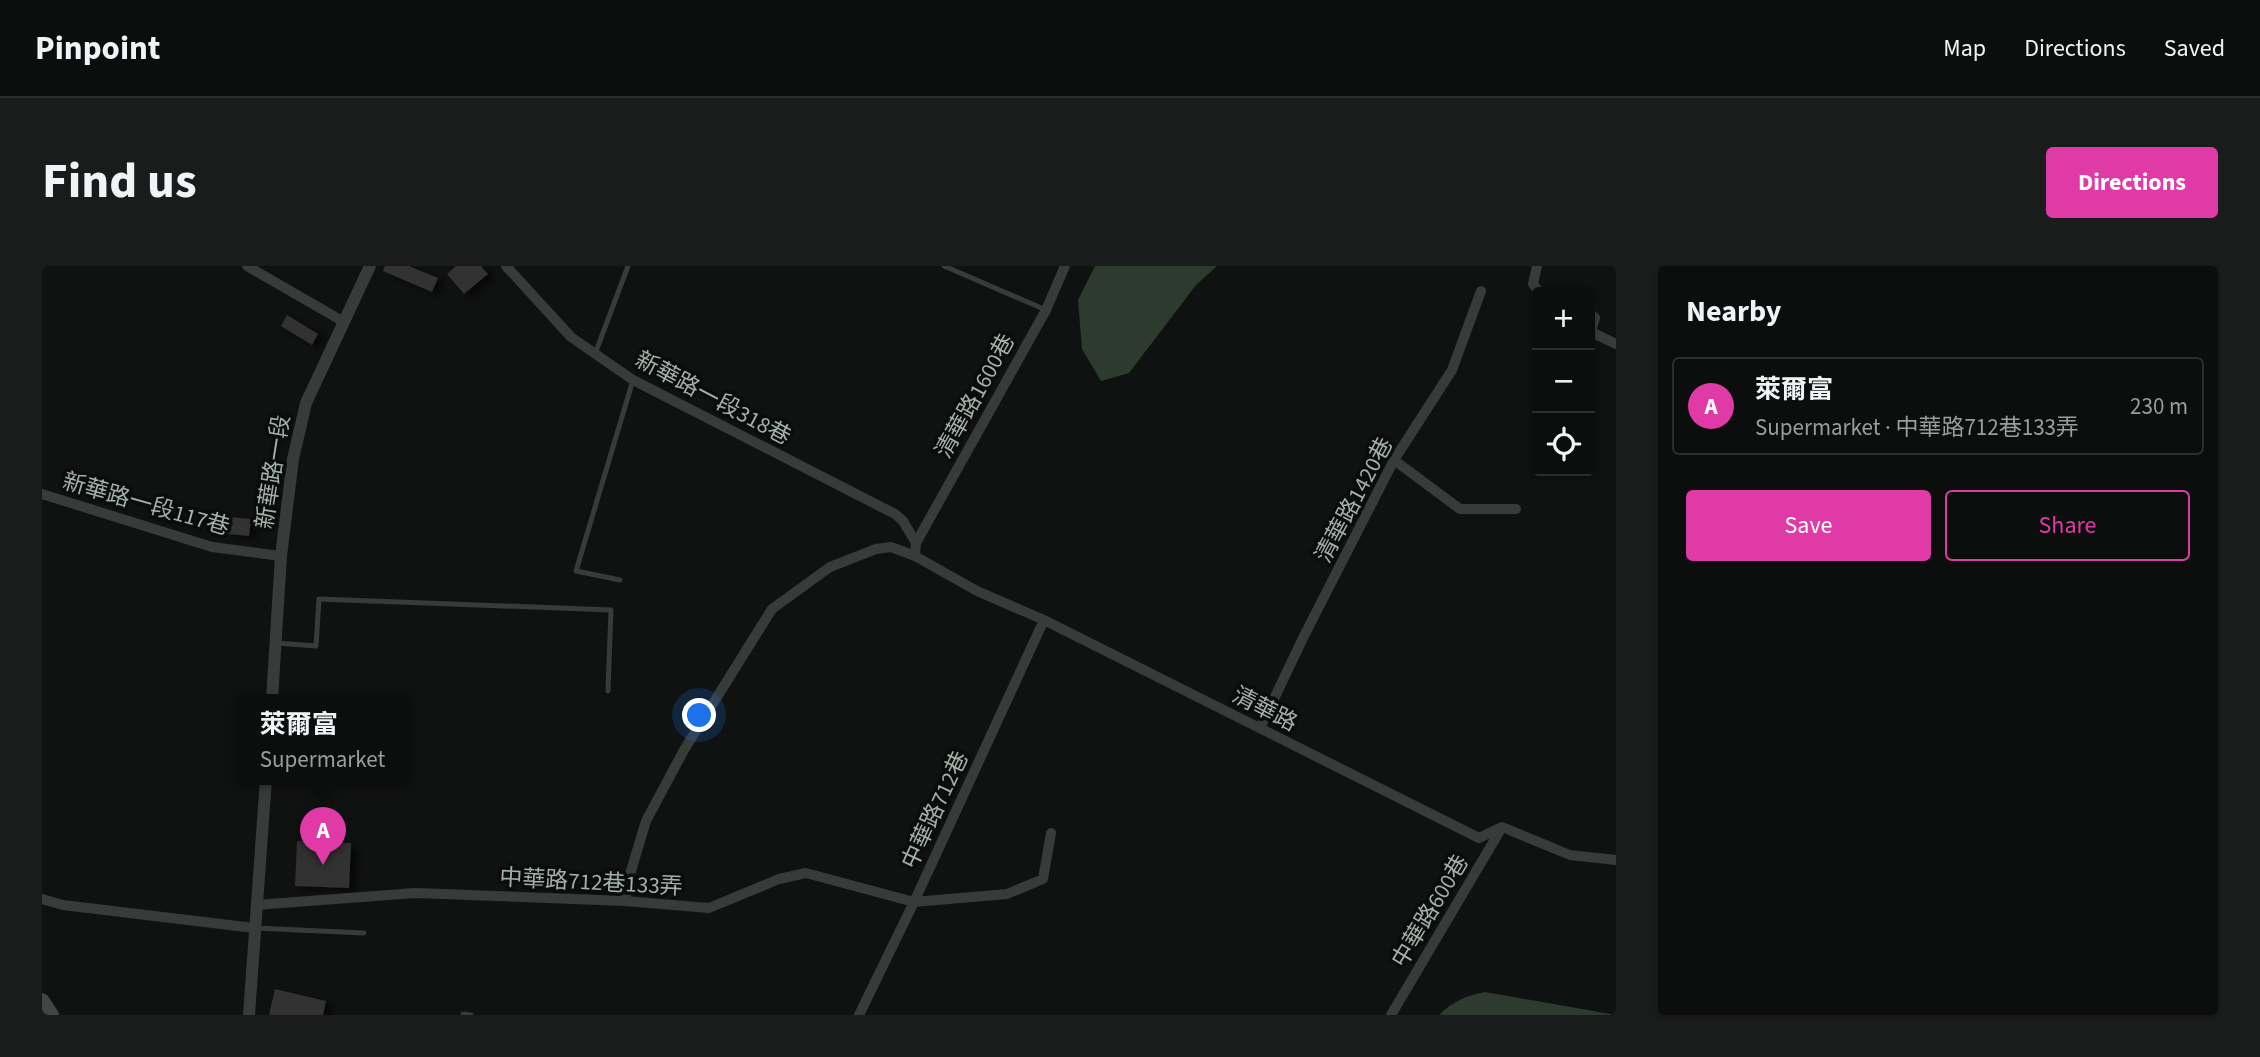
<!DOCTYPE html>
<html lang="en">
<head>
<meta charset="utf-8">
<style>
	:root { --surface:#0c0e0d; --page:#1a1c1b; --text:#f1f3f6; --muted:#9a9c9d; --line:#2c2e2e; --accent:#e03aa6 }
	body { margin:0; font-family:"Source Sans 3","Noto Sans TC",sans-serif; background:var(--page); color:var(--text) }
	.controls { position:absolute; right:21px; top:21px; display:grid; overflow:hidden; border-radius:7px; box-shadow:0 2px 5px #0004 }
	.controls button { width:63px; height:63px; display:grid; place-items:center; padding:0; border:0; border-bottom:2px solid var(--line); background:var(--surface); color:var(--text); font:35px sans-serif }
	.you { position:absolute; left:658px; top:450px; width:24px; height:24px; margin:-18px; border:5px solid #fff; border-radius:50%; background:#1a73e8; box-shadow:0 0 0 10px #1a73e833 }
	.badge { display:grid; place-items:center; width:46px; height:46px; border-radius:50%; background:var(--accent); color:#fff; font-size:23px; font-weight:700 }
	.pin { position:absolute; translate:-50% -58px; filter:drop-shadow(0 2px 4px #0008) }
	.pin::after { content:''; position:absolute; top:37px; width:24px; height:21px; background:inherit; clip-path:polygon(0 0,100% 0,50% 100%) }
	.popup { position:absolute; left:193px; top:428px; width:175px; height:91px; box-sizing:border-box; display:grid; place-content:center; border-radius:7px; background:var(--surface); filter:drop-shadow(0 2px 5px #0005); font-size:23px; white-space:nowrap; color:var(--muted) }
	.popup b { font-size:26px; color:var(--text) }
	.popup::after { content:''; position:absolute; left:50%; top:100%; margin-left:-14px; border:14px solid transparent; border-top-color:var(--surface) }
	.list { margin:0; padding:0; list-style:none }
	h2 { display:flex; justify-content:space-between; align-items:center; height:91px; margin:0; padding:0 28px; font-size:30px }
	h2 small { font-size:23px; font-weight:400; color:var(--muted) }
	.list li { display:grid; grid-template-columns:46px 1fr auto; gap:21px; align-items:center; box-sizing:border-box; height:98px; margin:0 14px 14px; padding:0 14px; border:2px solid var(--line); border-radius:7px }
	.list b { display:block; font-size:26px; white-space:nowrap }
	.list p { margin:0; font-size:23px; white-space:nowrap; color:var(--muted) }
	.list em { font-size:23px; font-style:normal; color:var(--muted) }
	.actions { display:flex; gap:14px; padding:21px 28px }
	.actions a { flex:1; padding:16px 0; border:2px solid var(--accent); border-radius:7px; text-align:center; font-size:24px; color:var(--accent) }
	.actions .main { background:var(--accent); color:#fff }
	.icon { flex:none; width:38px; height:38px; fill:none; stroke:currentColor; stroke-width:2; stroke-linecap:round; stroke-linejoin:round }
	.map { position:relative; flex:none; width:1574px; height:749px; overflow:hidden; border-radius:7px }
	header { display:flex; align-items:center; gap:42px; box-sizing:border-box; height:98px; padding:0 35px; background:var(--surface); border-bottom:2px solid var(--line) }
	header strong { font-size:33px }
	nav { display:flex; gap:38px; margin-inline-start:auto; font-size:24px }
	.intro { display:flex; align-items:center; justify-content:space-between; box-sizing:border-box; height:168px; padding:0 42px }
	h1 { margin:0; font-size:49px }
	.button { padding:18px 32px; border-radius:7px; background:var(--accent); color:#fff; font-size:24px; font-weight:700 }
	main { display:flex; gap:42px; padding:0 42px }
	aside { flex:1; background:var(--surface); border-radius:7px; box-shadow:0 2px 5px #0004 }
	.map>svg:first-child { display:block }
</style>
</head>
<body>
<header>
<strong>Pinpoint</strong>
<nav><a>Map</a><a>Directions</a><a>Saved</a></nav>
</header>
<div class="intro"><h1>Find us</h1><a class="button">Directions</a></div>
<main>
<div class="map">
<svg width="1574" height="749" viewBox="0 0 1574 749">
	<defs>
		<filter id="shadow"><feDropShadow dx="7" dy="4" stdDeviation="3.5" flood-color="#0009"/></filter>
	</defs>
	<rect width="100%" height="100%" fill="#101211"/>
	<!-- water -->
	<g fill="#2d3b2f">
		<polygon points="1053,0 1175,0 1154,19 1087,107 1059,115 1040,83 1036,34"/>
		<path d="M1443,726L1574,749H1397C1411,735 1424,730 1443,726Z"/>
	</g>
	<!-- building -->
	<g fill="#303332" filter="url(#shadow)">
		<polygon points="343,0 367,0 396,12 390,26 341,5"/>
		<polygon points="414,0 439,0 446,8 422,28 405,8"/>
		<polygon points="245,49 276,68 270,79 239,60"/>
		<polygon points="187,251 209,253 207,270 186,268"/>
		<polygon points="255,575 309,577 307,622 253,620"/>
		<polygon points="233,723 284,735 281,749 227,749"/>
	</g>
	<g fill="none" stroke-linecap="round" stroke-linejoin="round">
		<!-- service -->
		<g stroke="#373b39" stroke-width="5">
			<polyline points="902,0 1004,44"/>
			<polyline points="553,88 586,0"/>
			<polyline points="578,314 534,305 591,114"/>
			<polyline points="234,377 274,380 277,333 569,344 566,425"/>
			<polyline points="213,662 322,667"/>
			<polyline points="421,748 429,749"/>
		</g>
		<!-- minor -->
		<g stroke="#373b39" stroke-width="10">
			<polyline points="205,0 302,56"/>
			<polyline points="464,0 529,71 591,114 853,248 861,255 874,277"/>
			<polyline points="1023,0 1004,44 874,277 873,290 935,325 1002,354 1437,572 1460,561 1528,589 1574,594"/>
			<polyline points="1495,0 1491,18 1497,26"/>
			<polyline points="1548,47 1553,52 1549,66 1574,78"/>
			<polyline points="1352,194 1418,243 1474,243"/>
			<polyline points="0,228 170,281 239,290"/>
			<polyline points="1218,462 1262,370 1352,194 1410,104 1439,25"/>
			<polyline points="0,633 21,639 212,662"/>
			<polyline points="583,635 588,608 604,555 642,484 730,343 788,301 834,283 849,281 873,290"/>
			<polyline points="214,639 373,627 583,635 667,642 737,613 764,607 872,636 965,628 1001,613 1009,567"/>
			<polyline points="817,749 872,636 1002,354"/>
			<polyline points="1349,749 1459,563"/>
		</g>
		<!-- tertiary -->
		<g stroke="#373b39" stroke-width="12">
			<polyline points="230,433 239,290 251,193 264,137 328,0"/>
			<polyline points="207,749 224,513"/>
		</g>
		<!-- secondary -->
		<polyline stroke="#404643" stroke-width="14" points="0,734 10,749"/>
	</g>
	<g text-anchor="middle" dominant-baseline="central" stroke-width="7" stroke-linejoin="round" paint-order="stroke">
		<!-- street labels -->
		<g font-size="23" fill="#a3b1a8" stroke="#0b0c0c">
			<text transform="translate(933 130) rotate(-61)">清華路1600巷</text>
			<text transform="translate(671 132) rotate(28)">新華路一段318巷</text>
			<text transform="translate(231 206) rotate(-81)">新華路一段</text>
			<text transform="translate(1312 234) rotate(-62)">清華路1420巷</text>
			<text transform="translate(104 238) rotate(16)">新華路一段117巷</text>
			<text transform="translate(1223 443) rotate(27)">清華路</text>
			<text transform="translate(893 544) rotate(-65)">中華路712巷</text>
			<text transform="translate(549 616) rotate(3)">中華路712巷133弄</text>
			<text transform="translate(1388 645) rotate(-59)">中華路600巷</text>
		</g>
	</g>
</svg>
<div class="controls">
<button>+</button>
<button>−</button>
<button><svg class="icon" aria-label="locate" viewBox="0 0 24 24"><circle cx="12" cy="12" r="6"/><path d="M12 2v4M12 18v4M2 12h4M18 12h4"/></svg></button>
</div>
<div class="you"></div>
<div class="pin badge" style="left:281px;top:599px">A</div>
<div class="popup"><b>萊爾富</b>Supermarket</div>
</div>
<aside>
<h2>Nearby<small></small></h2>
<ul class="list">
<li><span class="badge">A</span><div><b>萊爾富</b><p>Supermarket · 中華路712巷133弄</p></div><em>230 m</em></li>
</ul>
<div class="actions"><a class="main">Save</a><a>Share</a></div>
</aside>
</main>
</body>
</html>
